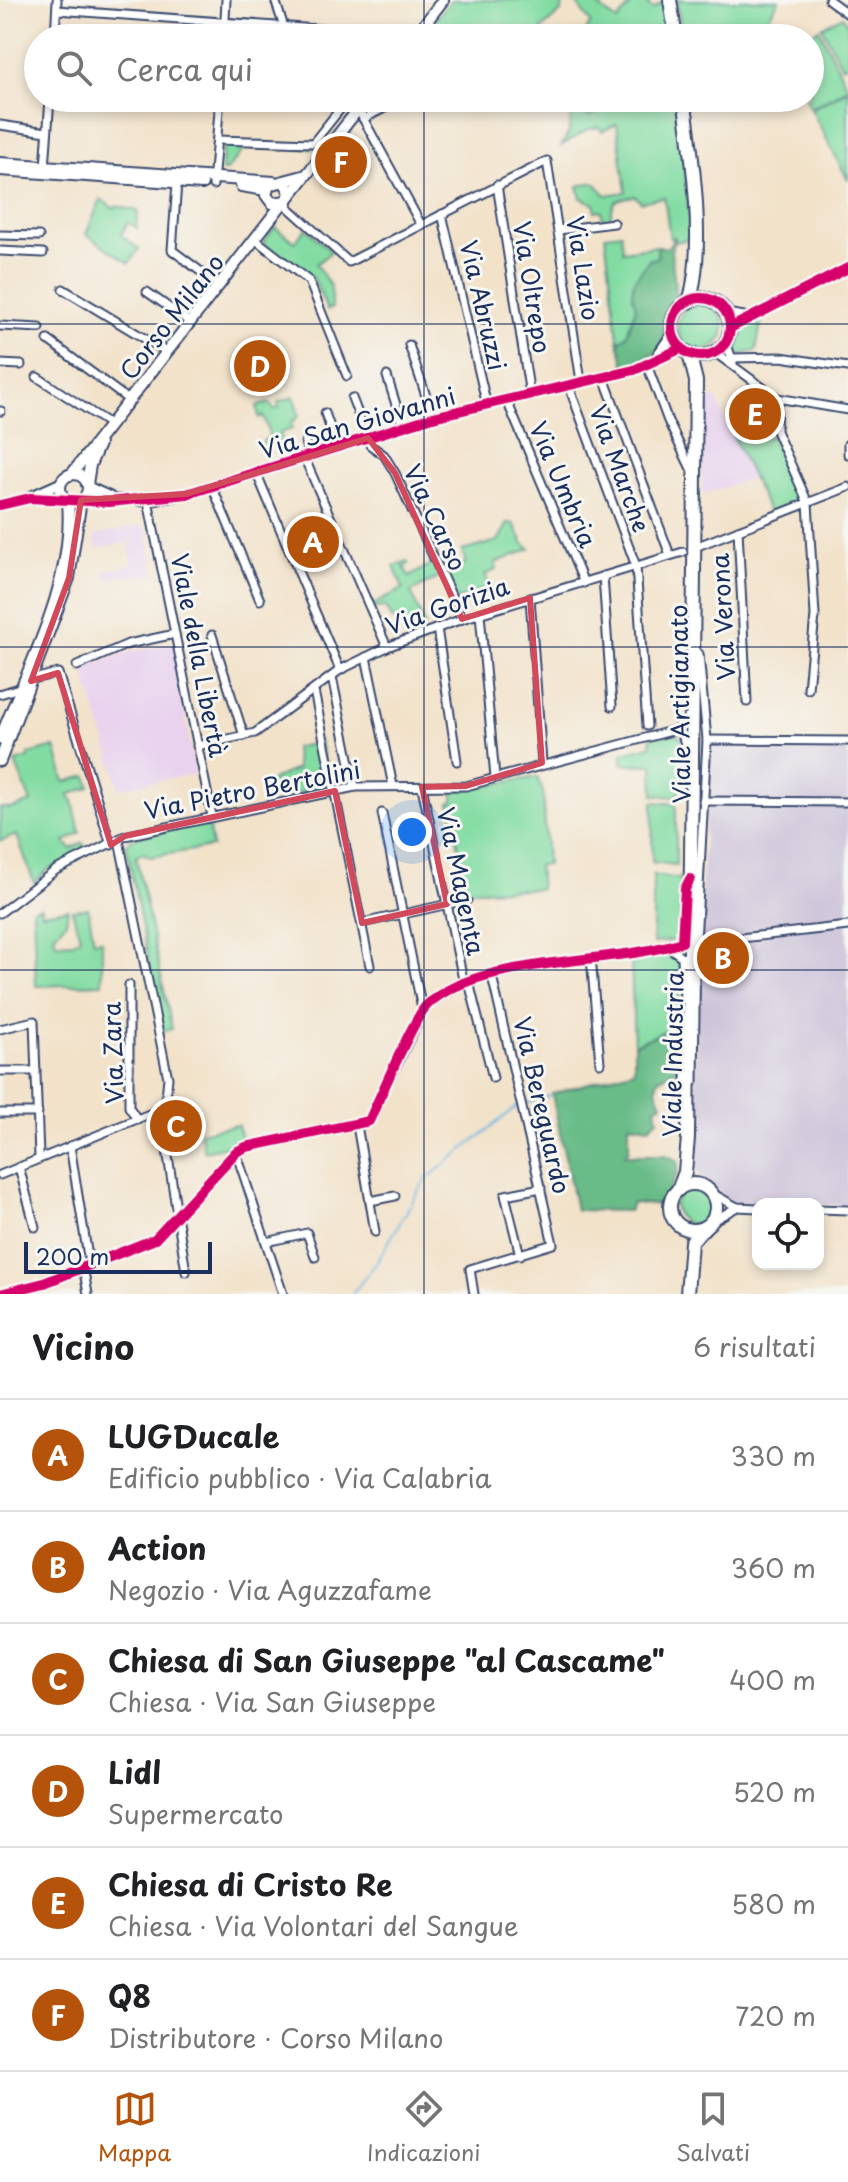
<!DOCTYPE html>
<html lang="it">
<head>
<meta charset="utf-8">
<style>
	:root { --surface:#fff; --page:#f2f2f2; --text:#202124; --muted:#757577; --line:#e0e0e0; --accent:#b45309 }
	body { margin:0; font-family:"Playpen Sans",sans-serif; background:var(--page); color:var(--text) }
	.controls { position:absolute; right:24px; bottom:24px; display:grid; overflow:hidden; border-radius:16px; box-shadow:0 4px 12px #0003 }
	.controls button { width:72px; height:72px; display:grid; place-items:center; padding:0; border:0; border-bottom:2px solid var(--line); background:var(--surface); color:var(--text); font:40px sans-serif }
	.scale { position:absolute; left:24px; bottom:20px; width:188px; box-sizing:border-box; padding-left:8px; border:4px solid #1b2f5e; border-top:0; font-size:22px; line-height:28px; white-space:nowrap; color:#1b2f5e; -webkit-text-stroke:6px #f6f6f2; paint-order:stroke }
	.you { position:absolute; left:412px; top:832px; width:28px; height:28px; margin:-20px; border:6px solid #fff; border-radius:50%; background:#1a73e8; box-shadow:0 0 0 12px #1a73e833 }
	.badge { display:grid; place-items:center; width:52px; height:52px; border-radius:50%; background:var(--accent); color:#fff; font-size:26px; font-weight:700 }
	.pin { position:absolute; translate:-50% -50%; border:4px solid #fff; box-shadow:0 2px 8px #0006 }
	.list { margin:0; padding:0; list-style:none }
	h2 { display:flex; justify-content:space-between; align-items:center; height:104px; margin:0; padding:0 32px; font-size:34px }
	h2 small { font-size:26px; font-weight:400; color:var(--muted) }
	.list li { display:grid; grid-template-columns:52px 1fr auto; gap:24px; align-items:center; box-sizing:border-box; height:112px; padding:0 32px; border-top:2px solid var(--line) }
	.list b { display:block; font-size:30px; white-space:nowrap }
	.list p { margin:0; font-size:26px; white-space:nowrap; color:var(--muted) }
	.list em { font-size:26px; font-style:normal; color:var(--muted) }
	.icon { flex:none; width:44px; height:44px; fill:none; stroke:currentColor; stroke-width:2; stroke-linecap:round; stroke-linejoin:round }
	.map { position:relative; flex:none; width:848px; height:1294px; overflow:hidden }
	.search { position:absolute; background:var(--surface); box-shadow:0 4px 12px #0003; left:24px; right:24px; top:24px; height:88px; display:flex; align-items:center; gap:20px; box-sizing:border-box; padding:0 28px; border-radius:44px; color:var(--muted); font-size:30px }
	.sheet { height:776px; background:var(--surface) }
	nav { display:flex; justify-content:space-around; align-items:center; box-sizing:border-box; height:112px; border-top:2px solid var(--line); background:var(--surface); font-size:22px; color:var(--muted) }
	nav a { display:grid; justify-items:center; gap:4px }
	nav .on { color:var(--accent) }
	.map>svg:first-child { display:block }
</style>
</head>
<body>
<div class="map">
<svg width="848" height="1294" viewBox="0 0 848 1294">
	<rect width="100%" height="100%" fill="#f6f6f2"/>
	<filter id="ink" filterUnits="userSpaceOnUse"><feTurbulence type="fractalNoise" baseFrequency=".0125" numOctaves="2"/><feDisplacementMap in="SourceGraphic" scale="16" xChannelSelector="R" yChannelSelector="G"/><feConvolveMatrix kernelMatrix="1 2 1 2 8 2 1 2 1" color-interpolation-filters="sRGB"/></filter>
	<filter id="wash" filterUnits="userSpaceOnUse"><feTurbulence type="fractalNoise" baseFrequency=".006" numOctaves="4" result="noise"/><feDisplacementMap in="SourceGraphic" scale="32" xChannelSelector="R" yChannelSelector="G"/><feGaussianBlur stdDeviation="1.8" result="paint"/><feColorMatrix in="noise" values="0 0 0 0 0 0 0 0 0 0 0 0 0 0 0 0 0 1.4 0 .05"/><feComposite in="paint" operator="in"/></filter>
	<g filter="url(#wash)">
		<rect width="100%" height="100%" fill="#f2e2ca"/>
		<!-- built -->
		<g fill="#e8d2ee">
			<polygon points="715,397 752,478 702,495 703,403"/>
			<polygon points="142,525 144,529 148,529 150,552 155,560 150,561 155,574 105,579 104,571 132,565 129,542 97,548 94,536"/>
			<polygon points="173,643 195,774 120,788 83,669 124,653"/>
		</g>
		<!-- industrial -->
		<polygon fill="#c9bfd7" points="714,744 848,745 848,1205 733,1204 702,1178 694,1165 698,947 709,751"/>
		<!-- green -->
		<g fill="#82dca2" stroke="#4e8680" stroke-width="2">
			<polygon points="451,0 563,0 562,11 542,29 541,38 500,38 482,27 459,38 434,22"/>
			<polygon points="574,0 591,0 617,21 630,6 623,0 644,0 652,9 664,2 670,38 585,38 584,34 591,23"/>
			<polygon points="779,0 756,38 682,38 677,0"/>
			<polygon points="843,16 848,25 848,64 842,67 822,27"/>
			<polygon points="819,29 848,88 810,108 805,98 810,98 810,38 802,38"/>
			<polygon points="848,90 848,180 811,109"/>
			<path d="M626,98H679L691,239L675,242V237L670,238L664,197L641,202L635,196C616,199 613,199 610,219L603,220L601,210L595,211V204L581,198L578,186L594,182L606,195L626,192L617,124L602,131L599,127L589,129L562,145L569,132L572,107L574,104L578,113L590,116Z"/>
			<polygon points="223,142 312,145 313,149 245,148 226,171 222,171"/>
			<polygon points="101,199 113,208 117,206 138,211 137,228 128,222 121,235 139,249 129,263 86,234"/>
			<polygon points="275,227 295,242 306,228 331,252 316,264 331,287 332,308 327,310 313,277 300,272 263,243"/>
			<polygon points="621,233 623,251 658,246 657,258 649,260 634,281 632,294 636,306 627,335 619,345 605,235"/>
			<circle cx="701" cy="327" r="23"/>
			<path d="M762,317L756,351L734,356C723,330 740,322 762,317Z"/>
			<polygon points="294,397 299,416 291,423 292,429 280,433 283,441 260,448 264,440 270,437 263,416 259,418 257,406 269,403 274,409 279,408 278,402"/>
			<polygon points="758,424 765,438 771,436 801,499 769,513 733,436"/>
			<polygon points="508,523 514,524 523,543 530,549 495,563 497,569 485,575 490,587 456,600 444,572 466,563 462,551 498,541"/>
			<polygon points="407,561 409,564 404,567 409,577 433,563 440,577 411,592 425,627 408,635 399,618 393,620 386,607 374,608 373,605 403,589 394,566"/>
			<polygon points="675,734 682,738 682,790 676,797 654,795 653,765 622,764 622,753 651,746 651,737"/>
			<path d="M320,742L330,787L263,800C265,779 279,776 297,769L294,748Z"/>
			<polygon points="55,747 65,782 87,776 90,787 68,795 73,801 80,833 65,842 71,849 83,843 88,852 49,869 34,883 17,835 0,841 0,808 12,809 31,802 15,762 29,758 29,754"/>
			<polygon points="537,777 543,792 547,865 538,865 540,889 467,890 450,803 454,801 452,791"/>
			<polygon points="653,802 676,804 676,865 652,862"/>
			<polygon points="208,822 212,847 150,857 143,853 136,857 172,1029 162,1031 126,844 134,837"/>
			<polygon points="653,875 680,879 680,934 676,940 653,943"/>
			<polygon points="41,907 42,913 68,909 66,922 54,935 56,943 74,942 80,937 72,910 88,908 94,941 102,940 102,984 36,986 33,909"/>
			<path d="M670,950L680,960V1036C661,1034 651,1037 634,1045L631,956Z"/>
			<polygon points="238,1125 242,1143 204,1151 200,1132"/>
			<circle cx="693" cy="1206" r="18"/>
		</g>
		<!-- forest -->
		<g fill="#69bc88" stroke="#427673" stroke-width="2">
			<polygon points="675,237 671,251 676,293 681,297 685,291 684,270 688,268 686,295 671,314 667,336 658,351 625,367 619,342 627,335 636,307 632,294 634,281 649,260 657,258 658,246 667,248"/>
			<polygon points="662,1032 680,1036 682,1067 658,1079 656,1089 662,1104 656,1108 658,1119 649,1127 629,1124 629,1149 625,1155 665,1155 678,1161 678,1170 664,1205 632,1203 629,1211 576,1210 552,1094 634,1070 634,1045"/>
		</g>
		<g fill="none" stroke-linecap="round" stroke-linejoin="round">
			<!-- stream -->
			<g stroke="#67b5e1" stroke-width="2">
				<polyline points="525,1104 549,1096"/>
				<polyline points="352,1294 377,1262 425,1180 519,1105"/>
			</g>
		</g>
	</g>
	<g filter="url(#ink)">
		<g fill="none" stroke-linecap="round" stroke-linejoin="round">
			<!-- minor casing -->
			<g stroke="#3b4a6e" stroke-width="11">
				<g id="minor">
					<polyline points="275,0 284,27"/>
					<polyline points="829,0 848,14"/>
					<polyline points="57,10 373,33 380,38"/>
					<polyline points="55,38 57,0"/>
					<polyline points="224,38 226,0"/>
					<polyline points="358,109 419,221"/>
					<polyline points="363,119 404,98"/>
					<polyline points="0,125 47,132"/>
					<polyline points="217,140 313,143 349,98"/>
					<polyline points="45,168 50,98"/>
					<polyline points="177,183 172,250 220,286"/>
					<polyline points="213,185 220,98"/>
					<polyline points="497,185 530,395"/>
					<polyline points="287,201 289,208 349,262 547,161 581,381"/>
					<polyline points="442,214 487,406"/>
					<polyline points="558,230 614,223"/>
					<polyline points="0,235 39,236"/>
					<polyline points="256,240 309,281 347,376"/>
					<polyline points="0,251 43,253"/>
					<polyline points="63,289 167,352"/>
					<polyline points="147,292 191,323"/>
					<polyline points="726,313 744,316"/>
					<polyline points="0,326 40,328"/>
					<polyline points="730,328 848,268"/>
					<polyline points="48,340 130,401"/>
					<polyline points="726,342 733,362"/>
					<polyline points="409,345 433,417"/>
					<polyline points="714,352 777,398 848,410"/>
					<polyline points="731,358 781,357 848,367"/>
					<polyline points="0,364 21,365"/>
					<polyline points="647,365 668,421 695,477"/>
					<polyline points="603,375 670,555"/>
					<polyline points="387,376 403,427"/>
					<polyline points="37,377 111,425"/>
					<polyline points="568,384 636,566 647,726"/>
					<polyline points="352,398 370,445 384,455 395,473 462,619"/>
					<polyline points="777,398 776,431 808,503 815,615 808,689"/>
					<polyline points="507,401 584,583"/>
					<polyline points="0,411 1,411"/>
					<polyline points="325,413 337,447"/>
					<polyline points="305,442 309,456"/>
					<polyline points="848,444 848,454"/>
					<polyline points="304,457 387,647"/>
					<polyline points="256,472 340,670"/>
					<polyline points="212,486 260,600"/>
					<polyline points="148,501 212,816"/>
					<polyline points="738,530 747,702"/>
					<polyline points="695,547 848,487"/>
					<polyline points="603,576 612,706"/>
					<polyline points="530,598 542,763"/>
					<polyline points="480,614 495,777"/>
					<polyline points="437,628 457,761"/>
					<polyline points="212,635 244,736"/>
					<polyline points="366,657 393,786"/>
					<polyline points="77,666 128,644 175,634"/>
					<polyline points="332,677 355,787"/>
					<polyline points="29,680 58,673 111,845"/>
					<polyline points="314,691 370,966"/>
					<polyline points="0,694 22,687"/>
					<polyline points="675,730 682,734 687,751"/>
					<polyline points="707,740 848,741"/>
					<polyline points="197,746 255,733 340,670 387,647 462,619 683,552"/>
					<polyline points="422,787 464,984"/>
					<polyline points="703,801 848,802"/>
					<polyline points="382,813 421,1004 426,1006"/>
					<polyline points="119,840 168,1078 163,1124 186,1272"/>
					<polyline points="0,913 56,870 125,836 355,787 466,786 675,730 687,724 687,718"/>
					<polyline points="362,923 467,900"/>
					<polyline points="696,943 848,926"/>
					<polyline points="667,946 682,957 684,999"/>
					<polyline points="591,957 600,1063"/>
					<polyline points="469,982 493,1078"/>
					<polyline points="129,985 129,1107 137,1119"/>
					<polyline points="0,1029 34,1021 39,1157"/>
					<polyline points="0,1071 36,1071"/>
					<polyline points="694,1081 696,943 707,740 699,654"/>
					<polyline points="0,1113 38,1113"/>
					<polyline points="357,1125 375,1232"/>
					<polyline points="70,1146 89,1263"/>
					<polyline points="236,1152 283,1294"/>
					<polyline points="19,1167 35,1227"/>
					<polyline points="0,1175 164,1108"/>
					<polyline points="710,1192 737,1207 758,1208"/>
					<polyline points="370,1201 395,1196"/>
					<polyline points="818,1209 848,1210"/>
					<polyline points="711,1222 737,1207"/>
					<polyline points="266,1242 307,1233 315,1257"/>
					<polyline points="520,1255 505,1195 541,1188"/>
					<polyline points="83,1266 88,1294"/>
					<path d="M0,1294L44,1283L155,1239L236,1152L246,1147L369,1121L426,1006C439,998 454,987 469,982C537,959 611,961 680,943L684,940L685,905"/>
					<polyline points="474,1294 470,1269 553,1244 492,976"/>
				</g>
			</g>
			<!-- tertiary casing -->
			<g stroke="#3b4a6e" stroke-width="13">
				<g id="tertiary">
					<polyline points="657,356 673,333"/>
					<polyline points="88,487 110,497"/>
					<polyline points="32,496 61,483"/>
					<polyline points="84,498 148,501 187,494 433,417 634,370 682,348"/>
					<polyline points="0,505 30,498 64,498"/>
				</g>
			</g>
			<!-- secondary casing -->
			<g stroke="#3b4a6e" stroke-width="14">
				<g id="secondary">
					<polyline points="414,38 443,0"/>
					<polyline points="0,163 274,182"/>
					<polyline points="0,170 202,184"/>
					<polyline points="285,183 290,192 287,201 272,203 266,195 269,185 303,176"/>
					<polyline points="241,186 266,190"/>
					<polyline points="289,197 367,98"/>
					<circle cx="74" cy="488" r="14"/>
					<polyline points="71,475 282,204"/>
					<polyline points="87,484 90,465 99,444"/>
					<path d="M0,739C29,665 75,583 68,501"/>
					<polyline points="0,761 69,578 81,500"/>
				</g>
			</g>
			<!-- primary casing -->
			<g stroke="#3b4a6e" stroke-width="16">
				<g id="primary">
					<polyline points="670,0 676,38"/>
					<path d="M684,98C692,154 706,249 689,302"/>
					<circle cx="701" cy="327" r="29"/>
					<circle cx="693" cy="1207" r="23"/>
					<polyline points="678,1190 685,1172 688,1138 696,381 689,353"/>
					<polyline points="687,1294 691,1242 705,1227"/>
				</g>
			</g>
			<!-- minor -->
			<use href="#minor" stroke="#fff" stroke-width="7"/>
			<!-- tertiary -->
			<use href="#tertiary" stroke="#fff" stroke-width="9"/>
			<!-- secondary -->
			<use href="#secondary" stroke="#fff" stroke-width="10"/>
			<!-- primary -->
			<use href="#primary" stroke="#fff" stroke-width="12"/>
			<!-- cycleway casing -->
			<g stroke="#f6f6f2" stroke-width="15">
				<g id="cycleway">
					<circle cx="701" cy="327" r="29"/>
					<polyline points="730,328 848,268"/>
					<polyline points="0,505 30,498 109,502 187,494 433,417 634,370 682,348"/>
					<path d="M0,1294L44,1283L155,1239L236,1152L246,1147L369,1121C379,1100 414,1017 427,1005C480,955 615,965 682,942L685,889L690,879"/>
				</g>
			</g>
			<!-- cycleway -->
			<use href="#cycleway" stroke="#d6006c" stroke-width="10"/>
		</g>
	</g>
	<!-- marked area -->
	<path fill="none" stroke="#d1495b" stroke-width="6" stroke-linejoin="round" d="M368,438L395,473L462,619L530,598L542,763L466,786L422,787L447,904L362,923L335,791L125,836L111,845L58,673L31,681L69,578L81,500L187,494Z"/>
	<!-- grid -->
	<path fill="none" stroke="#1b2f5e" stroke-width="2" stroke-opacity="0.55" d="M424,0V38M424,98V1294M0,324H848M0,647H848M0,970H848"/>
	<g text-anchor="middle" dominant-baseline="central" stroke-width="6" stroke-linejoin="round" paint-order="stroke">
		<!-- street labels -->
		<g font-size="24" fill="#1b2f5e" stroke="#f6f6f2">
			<text transform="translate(584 268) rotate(81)">Via Lazio</text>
			<text transform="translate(533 287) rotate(81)">Via Oltrepo</text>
			<text transform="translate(484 305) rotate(77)">Via Abruzzi</text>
			<text transform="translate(171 316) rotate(-52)">Corso Milano</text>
			<text transform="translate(357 422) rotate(-16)">Via San Giovanni</text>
			<text transform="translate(621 468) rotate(70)">Via Marche</text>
			<text transform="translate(564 484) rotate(67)">Via Umbria</text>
			<text transform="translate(436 517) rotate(65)">Via Carso</text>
			<text transform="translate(447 605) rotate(-19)">Via Gorizia</text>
			<text transform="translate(722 617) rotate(-93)">Via Verona</text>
			<text transform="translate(200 655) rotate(79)">Viale della Libertà</text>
			<text transform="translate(679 704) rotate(-91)">Viale Artigianato</text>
			<text transform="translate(252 789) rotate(-11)">Via Pietro Bertolini</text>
			<text transform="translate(462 881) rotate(78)">Via Magenta</text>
			<text transform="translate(112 1053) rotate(-92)">Via Zara</text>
			<text transform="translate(672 1054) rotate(-89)">Viale Industria</text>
			<text transform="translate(543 1105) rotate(77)">Via Bereguardo</text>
		</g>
	</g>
</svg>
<div class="controls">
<button><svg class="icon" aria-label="locate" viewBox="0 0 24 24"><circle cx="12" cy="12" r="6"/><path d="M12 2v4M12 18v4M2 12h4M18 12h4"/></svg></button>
</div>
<div class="scale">200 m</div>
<div class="you"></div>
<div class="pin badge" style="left:313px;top:542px">A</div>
<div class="pin badge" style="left:723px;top:958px">B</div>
<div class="pin badge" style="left:176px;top:1126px">C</div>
<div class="pin badge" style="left:260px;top:366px">D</div>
<div class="pin badge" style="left:755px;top:414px">E</div>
<div class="pin badge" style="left:341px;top:162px">F</div>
<div class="search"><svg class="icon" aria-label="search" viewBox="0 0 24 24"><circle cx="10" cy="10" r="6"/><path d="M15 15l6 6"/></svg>Cerca qui</div>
</div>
<section class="sheet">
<h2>Vicino<small>6 risultati</small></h2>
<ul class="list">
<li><span class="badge">A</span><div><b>LUGDucale</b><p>Edificio pubblico · Via Calabria</p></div><em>330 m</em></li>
<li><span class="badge">B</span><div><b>Action</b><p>Negozio · Via Aguzzafame</p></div><em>360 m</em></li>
<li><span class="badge">C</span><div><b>Chiesa di San Giuseppe &quot;al Cascame&quot;</b><p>Chiesa · Via San Giuseppe</p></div><em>400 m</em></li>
<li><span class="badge">D</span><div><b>Lidl</b><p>Supermercato</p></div><em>520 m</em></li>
<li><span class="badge">E</span><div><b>Chiesa di Cristo Re</b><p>Chiesa · Via Volontari del Sangue</p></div><em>580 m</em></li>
<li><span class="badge">F</span><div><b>Q8</b><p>Distributore · Corso Milano</p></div><em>720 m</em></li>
</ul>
</section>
<nav>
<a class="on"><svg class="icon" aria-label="map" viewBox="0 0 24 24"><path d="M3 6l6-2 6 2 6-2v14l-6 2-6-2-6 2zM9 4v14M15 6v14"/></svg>Mappa</a>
<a><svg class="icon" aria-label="directions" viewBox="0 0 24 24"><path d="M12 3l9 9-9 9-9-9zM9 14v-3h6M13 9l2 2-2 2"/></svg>Indicazioni</a>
<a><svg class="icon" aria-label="saved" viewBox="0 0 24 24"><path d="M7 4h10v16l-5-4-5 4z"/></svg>Salvati</a>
</nav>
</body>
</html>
